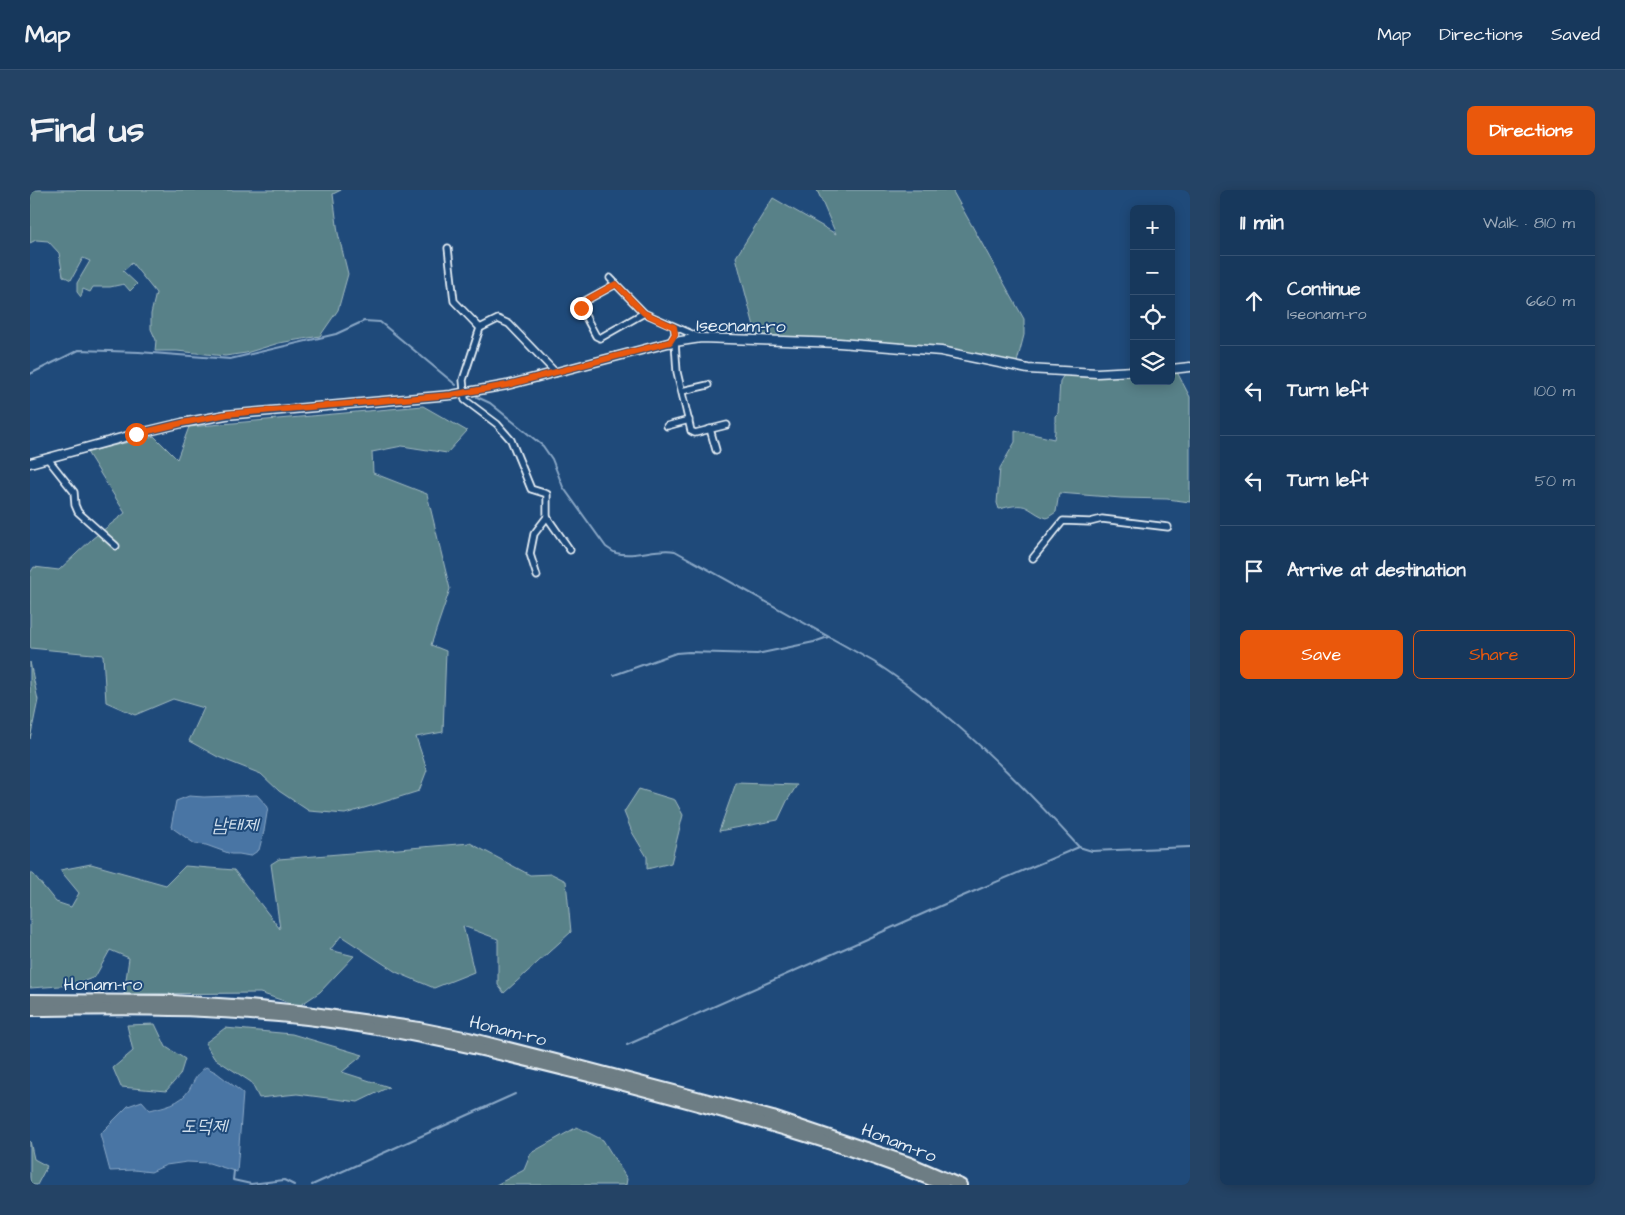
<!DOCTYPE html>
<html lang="en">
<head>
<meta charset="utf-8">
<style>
	:root { --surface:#17385c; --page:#244365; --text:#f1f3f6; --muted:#9eacbb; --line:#365272; --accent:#ea580c }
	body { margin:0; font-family:"Architects Daughter","Poor Story",sans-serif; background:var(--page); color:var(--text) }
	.controls { position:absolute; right:15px; top:15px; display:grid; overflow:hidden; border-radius:8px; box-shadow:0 2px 12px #0003 }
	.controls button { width:45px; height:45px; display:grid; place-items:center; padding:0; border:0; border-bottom:1px solid var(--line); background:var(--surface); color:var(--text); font:25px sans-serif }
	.stop { position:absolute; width:15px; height:15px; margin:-11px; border:4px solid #ea580c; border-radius:50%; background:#fff }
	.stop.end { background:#ea580c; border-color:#fff; box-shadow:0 1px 5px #0008 }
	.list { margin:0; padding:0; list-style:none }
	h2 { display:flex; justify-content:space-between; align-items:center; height:65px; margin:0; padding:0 20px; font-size:21px }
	h2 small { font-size:16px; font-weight:400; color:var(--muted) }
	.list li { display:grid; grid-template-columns:32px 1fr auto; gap:15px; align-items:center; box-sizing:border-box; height:90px; padding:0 20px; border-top:1px solid var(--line) }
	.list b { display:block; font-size:19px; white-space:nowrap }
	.list p { margin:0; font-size:16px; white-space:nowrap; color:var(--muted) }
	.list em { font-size:16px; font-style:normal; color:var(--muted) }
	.actions { display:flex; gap:10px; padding:15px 20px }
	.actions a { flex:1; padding:11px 0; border:1px solid var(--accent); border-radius:8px; text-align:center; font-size:18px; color:var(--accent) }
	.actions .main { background:var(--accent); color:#fff }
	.icon { flex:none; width:28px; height:28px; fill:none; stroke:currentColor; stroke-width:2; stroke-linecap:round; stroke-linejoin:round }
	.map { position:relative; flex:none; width:1160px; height:995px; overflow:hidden; border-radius:8px }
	header { display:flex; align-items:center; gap:30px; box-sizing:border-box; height:70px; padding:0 25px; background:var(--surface); border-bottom:1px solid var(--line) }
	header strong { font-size:24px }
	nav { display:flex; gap:28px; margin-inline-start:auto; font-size:18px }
	.intro { display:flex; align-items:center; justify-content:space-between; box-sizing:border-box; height:120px; padding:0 30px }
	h1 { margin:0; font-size:35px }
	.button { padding:12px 22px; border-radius:8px; background:var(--accent); color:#fff; font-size:18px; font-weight:700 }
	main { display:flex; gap:30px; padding:0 30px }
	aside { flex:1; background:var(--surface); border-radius:8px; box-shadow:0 2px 12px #0003 }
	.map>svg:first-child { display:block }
</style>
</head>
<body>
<header>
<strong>Map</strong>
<nav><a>Map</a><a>Directions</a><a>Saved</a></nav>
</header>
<div class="intro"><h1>Find us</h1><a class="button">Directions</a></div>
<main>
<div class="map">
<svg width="1160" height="995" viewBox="0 0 1160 995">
	<rect width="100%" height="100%" fill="#1f4a7a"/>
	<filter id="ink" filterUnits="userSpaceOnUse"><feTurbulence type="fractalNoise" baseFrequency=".02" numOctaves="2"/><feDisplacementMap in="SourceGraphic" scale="10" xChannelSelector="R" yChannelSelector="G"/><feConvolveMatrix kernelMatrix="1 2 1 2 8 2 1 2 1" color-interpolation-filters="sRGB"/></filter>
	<g filter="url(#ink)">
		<!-- green -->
		<g fill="#598188" stroke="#a0b9c0">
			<polygon points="0,0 311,0 303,4 308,43 318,84 308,120 290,146 249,153 216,163 195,166 147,161 125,161 126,150 121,139 121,124 126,103 102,73 93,81 107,94 100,101 94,94 80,97 63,97 60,102 53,99 51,107 47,102 47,93 60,71 53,68 41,90 33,86 29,63 18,51 6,50 0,53"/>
			<polygon points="787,0 922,0 994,129 994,145 986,176 911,161 809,153 726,144 706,67 743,8 806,44"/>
			<path d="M1147,182L1160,207V312L1137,309L1091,308L1029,303L1026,322L1017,328C1009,326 1005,322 998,318C990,313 978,317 969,319L967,313L970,278L985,252V240L1024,249L1025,241V226L1028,223L1030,191L1034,185L1067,187L1104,185V191H1141V183Z"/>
			<polygon points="393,216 437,241 417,263 372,256 342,262 343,283 397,304 420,399 401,455 416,461 413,542 386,547 397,580 389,601 315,624 279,621 249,601 231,584 188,567 159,551 174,518 143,509 105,525 76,512 73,465 0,458 0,383 4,377 29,380 62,349 95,323 57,262 124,246 147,269 159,237"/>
			<polygon points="0,472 8,510 0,549"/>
			<polygon points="706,593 767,595 757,611 748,630 689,641"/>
			<polygon points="609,599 645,610 653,625 641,673 617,679 617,667 602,642 594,622"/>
			<polygon points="440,653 500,685 522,684 536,691 541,742 474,803 468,795 468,749 433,736 444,782 404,798 366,782 311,746 300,760 324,766 290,802 269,816 230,803 94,804 99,768 80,760 65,787 44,795 0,798 0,682 4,685 26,712 41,717 49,703 30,680 61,674 136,695 155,676 204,680 250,739 241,674 249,669"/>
			<polygon points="125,834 136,857 155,869 150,885 136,901 91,897 83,878 103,861 97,835"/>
			<polygon points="195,838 262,844 333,865 312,882 359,897 328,912 267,904 229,908 221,892 184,868 175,853"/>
			<polygon points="547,937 573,950 597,989 596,995 466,995 494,980 501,963"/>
			<polygon points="0,951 4,969 17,976 7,995 0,995"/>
		</g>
		<!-- water -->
		<g fill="#4975a4" stroke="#89a7c6">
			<polygon points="227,605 238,617 234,641 229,660 220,666 209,664 201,664 176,655 165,654 141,637 146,611 159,606 174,607"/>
			<path d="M176,877L187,883L213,903L207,982L179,973L157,972L136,975L121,982L104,980L80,981L70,944L98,916L112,911L120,920C135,916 150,914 159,900C164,891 167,883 176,877Z"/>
		</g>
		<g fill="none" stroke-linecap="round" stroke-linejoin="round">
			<!-- stream -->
			<g stroke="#89a7c6" stroke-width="2">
				<polyline points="0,184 49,160 109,162 200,169 306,144 334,131 350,132 426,195"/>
				<path d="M447,207L460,213L513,256L522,269L533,297L576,357C579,359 583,362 586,363C606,368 626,357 645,361L844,472C921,522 988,590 1049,657L1062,661L1160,657"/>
				<polyline points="584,485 646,463 659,462 727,464 784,452 798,447"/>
				<polyline points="597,855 933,706 1049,657"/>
				<polyline points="204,981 203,990 221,994 254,990 264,995"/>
				<polyline points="282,995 485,904"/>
			</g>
			<!-- street casing -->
			<g stroke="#e8f1f8" stroke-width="9">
				<g id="street">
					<polyline points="418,58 424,111 450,138"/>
					<polyline points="580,88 614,123 671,148"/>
					<polyline points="586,94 553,112 551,118 566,146 570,148 614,123"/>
					<polyline points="645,152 647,182 661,241 665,243 697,235"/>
					<polyline points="640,153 645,144 644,137"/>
					<polyline points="652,201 678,195"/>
					<polyline points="637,236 659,230"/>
					<polyline points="680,239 686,260"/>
					<polyline points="18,269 44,302 45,315 48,322 86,356"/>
					<polyline points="517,327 540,360"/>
					<polyline points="1003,368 1033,331 1060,332 1072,329 1138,337"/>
					<polyline points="507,386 500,364 504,344 517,327 517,304 501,299 481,250 467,234 435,210 433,190 450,138 468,129 479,134 526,183"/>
				</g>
			</g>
			<!-- secondary casing -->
			<g stroke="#e8f1f8" stroke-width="11">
				<g id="secondary">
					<polyline points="1141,179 1160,177"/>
					<polyline points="0,273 106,244 152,233 196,225 421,205 477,195 638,153 671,148 809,153 911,161 998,179 1067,183 1104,181"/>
				</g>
			</g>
			<!-- highway casing -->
			<g stroke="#e8f1f8" stroke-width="14">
				<g id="highway">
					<polyline points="0,810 143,811 219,816 269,821 389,838 439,848 534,872 743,927 880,973 931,995"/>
					<path d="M0,820C47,820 94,818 141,820C180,820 219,824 258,827C371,838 481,866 590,894C699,923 809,952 913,995"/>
				</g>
			</g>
			<!-- street -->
			<use href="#street" stroke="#1f4a7a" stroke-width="5.5"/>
			<!-- secondary -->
			<use href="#secondary" stroke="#1f4a7a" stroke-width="8"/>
			<!-- highway -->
			<use href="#highway" stroke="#6d7d84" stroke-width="10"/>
		</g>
	</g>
	<g fill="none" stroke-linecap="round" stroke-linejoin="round" filter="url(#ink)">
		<!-- route -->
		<polyline stroke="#ea580c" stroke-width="6" points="106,244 152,233 198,224 421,205 477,195 640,152 645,144 644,137 614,123 586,94 553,112 551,118"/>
	</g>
	<g text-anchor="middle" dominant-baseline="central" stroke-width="4" stroke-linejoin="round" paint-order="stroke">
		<!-- street labels -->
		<g font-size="18" fill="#e8f1f8" stroke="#1f4a7a">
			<text transform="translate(711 136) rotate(1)">Iseonam-ro</text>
			<text x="73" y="794">Honam-ro</text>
			<text transform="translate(478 841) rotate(14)">Honam-ro</text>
			<text transform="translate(869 953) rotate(21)">Honam-ro</text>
		</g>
		<!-- water labels -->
		<g font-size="19" font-style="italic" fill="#d0deeb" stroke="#1f4a7a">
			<text x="205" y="635">남태제</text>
			<text x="174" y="936">도덕제</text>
		</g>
	</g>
</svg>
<div class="controls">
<button>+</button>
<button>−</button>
<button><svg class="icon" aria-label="locate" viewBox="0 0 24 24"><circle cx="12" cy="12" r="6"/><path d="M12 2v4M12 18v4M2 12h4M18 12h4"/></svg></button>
<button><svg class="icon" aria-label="layers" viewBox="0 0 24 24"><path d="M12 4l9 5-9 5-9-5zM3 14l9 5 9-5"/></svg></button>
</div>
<div class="stop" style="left:106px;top:244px"></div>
<div class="stop end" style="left:551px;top:118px"></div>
</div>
<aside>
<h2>11 min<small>Walk · 810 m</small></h2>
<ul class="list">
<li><svg class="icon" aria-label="ahead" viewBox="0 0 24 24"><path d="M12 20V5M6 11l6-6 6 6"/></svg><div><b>Continue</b><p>Iseonam-ro</p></div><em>660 m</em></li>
<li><svg class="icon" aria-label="left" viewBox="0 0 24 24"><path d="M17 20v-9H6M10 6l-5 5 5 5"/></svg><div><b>Turn left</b></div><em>100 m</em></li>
<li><svg class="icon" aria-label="left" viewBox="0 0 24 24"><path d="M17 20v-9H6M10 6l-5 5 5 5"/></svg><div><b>Turn left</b></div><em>50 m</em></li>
<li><svg class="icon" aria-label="arrive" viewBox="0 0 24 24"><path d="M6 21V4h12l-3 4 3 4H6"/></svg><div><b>Arrive at destination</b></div></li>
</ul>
<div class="actions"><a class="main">Save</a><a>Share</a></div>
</aside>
</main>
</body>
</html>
